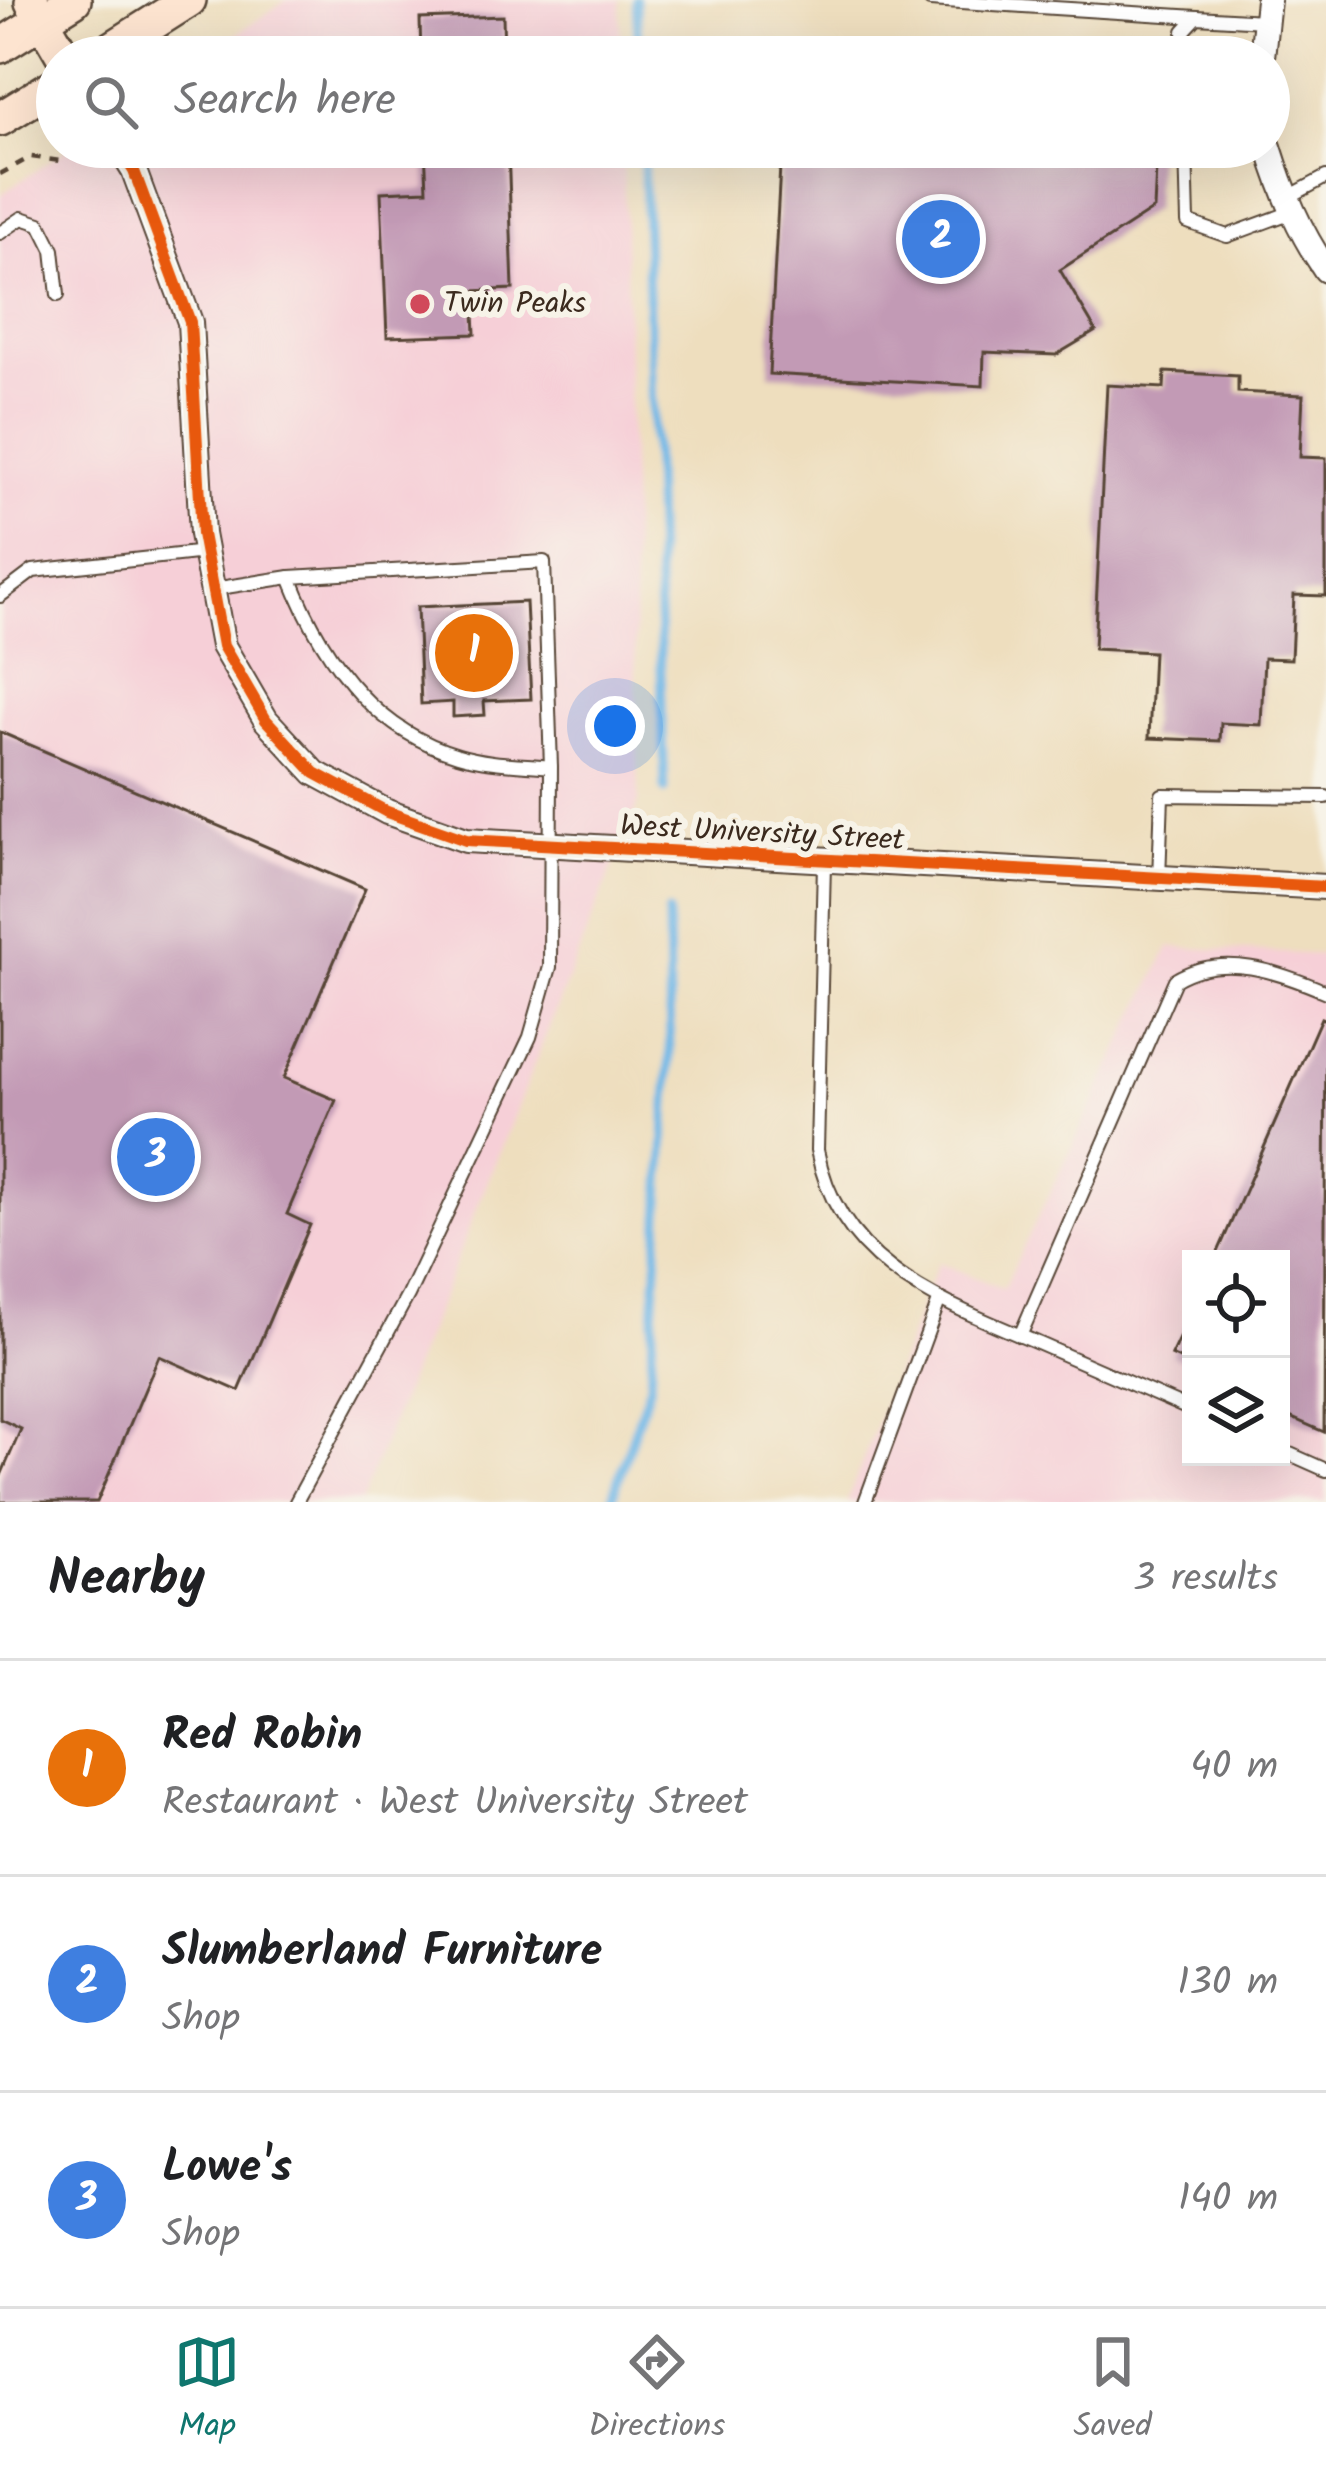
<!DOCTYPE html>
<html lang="en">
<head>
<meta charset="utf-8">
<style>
	:root { --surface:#fff; --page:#f2f2f2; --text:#202124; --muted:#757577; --line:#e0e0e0; --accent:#0f766e }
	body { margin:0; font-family:Kalam,sans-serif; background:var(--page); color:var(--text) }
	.controls { position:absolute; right:36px; bottom:36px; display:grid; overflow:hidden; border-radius:0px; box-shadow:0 12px 48px #0002 }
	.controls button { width:108px; height:108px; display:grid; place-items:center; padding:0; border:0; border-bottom:3px solid var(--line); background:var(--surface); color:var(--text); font:60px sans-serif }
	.you { position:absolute; left:615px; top:726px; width:42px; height:42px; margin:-30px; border:9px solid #fff; border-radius:50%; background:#1a73e8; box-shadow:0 0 0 18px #1a73e833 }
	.badge { display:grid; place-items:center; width:78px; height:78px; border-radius:50%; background:var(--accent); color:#fff; font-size:39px; font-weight:700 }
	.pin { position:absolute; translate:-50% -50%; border:6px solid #fff; box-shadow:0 3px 12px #0006 }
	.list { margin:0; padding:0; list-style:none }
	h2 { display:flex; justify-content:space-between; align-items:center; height:156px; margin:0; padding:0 48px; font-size:51px }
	h2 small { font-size:39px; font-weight:400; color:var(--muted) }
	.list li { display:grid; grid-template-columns:78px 1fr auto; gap:36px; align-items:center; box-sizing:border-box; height:216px; padding:0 48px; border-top:3px solid var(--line) }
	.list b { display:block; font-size:45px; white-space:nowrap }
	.list p { margin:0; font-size:39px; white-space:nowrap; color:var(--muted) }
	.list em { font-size:39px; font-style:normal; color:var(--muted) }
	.icon { flex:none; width:66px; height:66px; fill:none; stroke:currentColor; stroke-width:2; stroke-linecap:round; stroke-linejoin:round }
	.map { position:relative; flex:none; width:1326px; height:1502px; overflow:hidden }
	.search { position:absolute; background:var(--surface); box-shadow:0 12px 48px #0002; left:36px; right:36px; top:36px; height:132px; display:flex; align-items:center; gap:30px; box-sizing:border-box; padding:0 42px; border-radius:66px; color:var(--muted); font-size:45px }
	.sheet { height:804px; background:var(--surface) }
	nav { display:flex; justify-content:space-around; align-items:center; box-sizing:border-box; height:168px; border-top:3px solid var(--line); background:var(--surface); font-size:33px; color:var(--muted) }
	nav a { display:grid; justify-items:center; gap:6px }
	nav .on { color:var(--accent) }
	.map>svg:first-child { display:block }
</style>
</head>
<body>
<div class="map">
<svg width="1326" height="1502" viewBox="0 0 1326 1502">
	<rect width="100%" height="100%" fill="#f7f3e8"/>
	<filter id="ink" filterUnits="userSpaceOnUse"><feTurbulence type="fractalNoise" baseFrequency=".00833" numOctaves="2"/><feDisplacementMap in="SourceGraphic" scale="24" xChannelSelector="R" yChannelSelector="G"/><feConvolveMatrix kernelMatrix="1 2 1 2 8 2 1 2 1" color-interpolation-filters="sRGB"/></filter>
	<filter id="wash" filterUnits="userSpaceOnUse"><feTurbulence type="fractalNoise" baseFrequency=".004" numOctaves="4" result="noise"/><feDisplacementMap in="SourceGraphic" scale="48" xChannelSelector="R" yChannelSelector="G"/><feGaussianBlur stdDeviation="2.7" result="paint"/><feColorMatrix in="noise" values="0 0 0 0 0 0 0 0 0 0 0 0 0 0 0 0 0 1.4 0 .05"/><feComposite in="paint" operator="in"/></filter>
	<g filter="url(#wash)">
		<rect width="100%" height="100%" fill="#eedebe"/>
		<!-- built -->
		<g fill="#f6cfd7" fill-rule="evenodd">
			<polygon points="287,0 620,0 621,57 203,57"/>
			<polygon points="70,147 623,147 639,801 360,1502 0,1502 0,195"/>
			<path d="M1169,947L1326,955V1502H847L938,1262L1003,1289ZM1191,1259H1281V1457H1191Z"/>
		</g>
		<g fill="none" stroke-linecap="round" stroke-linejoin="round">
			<!-- stream -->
			<g stroke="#70b7e7" stroke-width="9">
				<polyline points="636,0 639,57"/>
				<polyline points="643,147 665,790"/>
				<polyline points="611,1502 650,1384 670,1052 668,913"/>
			</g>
		</g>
		<g id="blocks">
			<!-- building -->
			<g fill="#c29ab5">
				<polygon points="503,16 504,57 421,57 420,19"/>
				<polygon points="425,147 508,147 513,289 473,291 475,334 387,337 381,192 427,190"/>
				<polygon points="781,147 1157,147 1154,209 1060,270 1096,331 1056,355 984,352 983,386 769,374"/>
				<polygon points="1165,372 1238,376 1238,392 1303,395 1300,457 1326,458 1326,596 1294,595 1291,659 1264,658 1261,725 1221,723 1220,741 1149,738 1153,652 1094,649 1107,385 1164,388"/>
				<polygon points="526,602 531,699 484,701 485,715 453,717 453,702 421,704 417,607"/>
				<polygon points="0,732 365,889 284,1078 336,1100 287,1214 310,1225 239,1391 159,1356 97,1502 0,1502 0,1478 21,1429 0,1419"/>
				<polygon points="1321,1018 1326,1020 1324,1432 1281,1413 1281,1259 1215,1259"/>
				<polygon points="1191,1313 1191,1364 1171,1355"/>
			</g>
		</g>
	</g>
	<g filter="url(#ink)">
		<use href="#blocks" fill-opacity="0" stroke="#564536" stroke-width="3"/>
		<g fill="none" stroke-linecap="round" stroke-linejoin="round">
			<!-- lane casing -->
			<g stroke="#564536" stroke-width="16">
				<g id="lane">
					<polyline points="930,0 1197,17"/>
					<polyline points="1185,57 1184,31 1197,17 1264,21"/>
					<polyline points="1186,147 1188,222 1227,236 1292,212"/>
					<polyline points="1285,199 1326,177"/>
					<polyline points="0,233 22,218 40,224 53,250 58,295"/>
					<path d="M290,577C321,656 372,730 458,755C488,764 521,764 551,767"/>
					<polyline points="213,589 290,577 544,562 551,767 550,967 530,1037 408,1295 296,1502"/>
					<polyline points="0,596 33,571 205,552"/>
					<path d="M824,863L817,1150C839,1267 942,1302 1040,1344C1090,1366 1141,1388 1191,1410"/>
					<polyline points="1159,879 1162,795 1326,797"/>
					<path d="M1020,1336L1175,980C1223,951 1279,972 1326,992"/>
					<polyline points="1281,1450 1326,1470"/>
					<polyline points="865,1502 939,1301"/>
				</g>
			</g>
			<!-- street casing -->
			<g stroke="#564536" stroke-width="28">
				<g id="street">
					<polyline points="1262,57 1268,0"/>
					<polyline points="119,147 134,171 190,322 202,534 223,646 266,720 315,773 387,812 466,840 1326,887"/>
					<path d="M1269,147C1283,192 1299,231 1326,270"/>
				</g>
			</g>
			<!-- secondary casing -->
			<g stroke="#564536" stroke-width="38">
				<g id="secondary">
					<polyline points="32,2 64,57"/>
					<polyline points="0,46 74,0"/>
					<polyline points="99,57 189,0"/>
					<polyline points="0,119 57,84"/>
				</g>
			</g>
			<!-- path -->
			<polyline stroke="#564536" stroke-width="4.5" stroke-dasharray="9 9" stroke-linecap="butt" points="0,174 31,157 60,161"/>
			<!-- lane -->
			<use href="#lane" stroke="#fff" stroke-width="12"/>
			<!-- street -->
			<use href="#street" stroke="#fff" stroke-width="24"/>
			<!-- secondary -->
			<use href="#secondary" stroke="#fde4d0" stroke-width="33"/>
			<!-- cycleway casing -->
			<g stroke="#f7f3e8" stroke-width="20">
				<polyline id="cycleway" points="119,147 134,171 190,322 202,534 223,646 266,720 315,773 387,812 466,840 1326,887"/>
			</g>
			<!-- cycleway -->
			<use href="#cycleway" stroke="#e8590c" stroke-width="12"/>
		</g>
	</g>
	<!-- markers -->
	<circle fill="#d1495b" stroke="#f7f3e8" stroke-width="4.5" cx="420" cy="304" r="12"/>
	<g text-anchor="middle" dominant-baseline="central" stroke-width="12" stroke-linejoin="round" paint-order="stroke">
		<!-- poi labels -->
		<g font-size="30" fill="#3b2a1e" stroke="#f7f3e8" text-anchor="start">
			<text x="444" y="304">Twin Peaks</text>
		</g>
		<!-- street labels -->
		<g font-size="30" fill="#3b2a1e" stroke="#f7f3e8">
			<text transform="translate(762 834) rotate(3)">West University Street</text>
		</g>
	</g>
</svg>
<div class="controls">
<button><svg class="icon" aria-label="locate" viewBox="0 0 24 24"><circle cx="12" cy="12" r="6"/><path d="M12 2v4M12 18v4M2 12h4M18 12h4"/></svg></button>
<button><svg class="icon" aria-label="layers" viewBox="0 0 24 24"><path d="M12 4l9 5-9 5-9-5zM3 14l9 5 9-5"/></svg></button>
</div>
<div class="you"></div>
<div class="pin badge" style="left:474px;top:653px;background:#e8710a">1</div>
<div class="pin badge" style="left:941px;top:239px;background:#3f7fe0">2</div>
<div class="pin badge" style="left:156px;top:1157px;background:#3f7fe0">3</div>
<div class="search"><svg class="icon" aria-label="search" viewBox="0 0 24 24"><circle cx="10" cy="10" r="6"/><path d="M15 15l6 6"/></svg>Search here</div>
</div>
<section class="sheet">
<h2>Nearby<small>3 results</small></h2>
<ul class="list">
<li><span class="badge" style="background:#e8710a">1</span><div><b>Red Robin</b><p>Restaurant · West University Street</p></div><em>40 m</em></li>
<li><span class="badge" style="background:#3f7fe0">2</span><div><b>Slumberland Furniture</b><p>Shop</p></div><em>130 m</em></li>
<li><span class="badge" style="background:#3f7fe0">3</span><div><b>Lowe's</b><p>Shop</p></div><em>140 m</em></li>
</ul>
</section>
<nav>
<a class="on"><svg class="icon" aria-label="map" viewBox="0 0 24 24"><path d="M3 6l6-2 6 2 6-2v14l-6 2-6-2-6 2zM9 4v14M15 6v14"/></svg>Map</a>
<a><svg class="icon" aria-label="directions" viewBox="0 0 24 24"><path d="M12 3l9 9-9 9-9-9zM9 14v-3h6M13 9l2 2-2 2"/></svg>Directions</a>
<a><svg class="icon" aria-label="saved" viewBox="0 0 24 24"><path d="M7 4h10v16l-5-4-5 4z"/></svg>Saved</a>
</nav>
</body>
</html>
